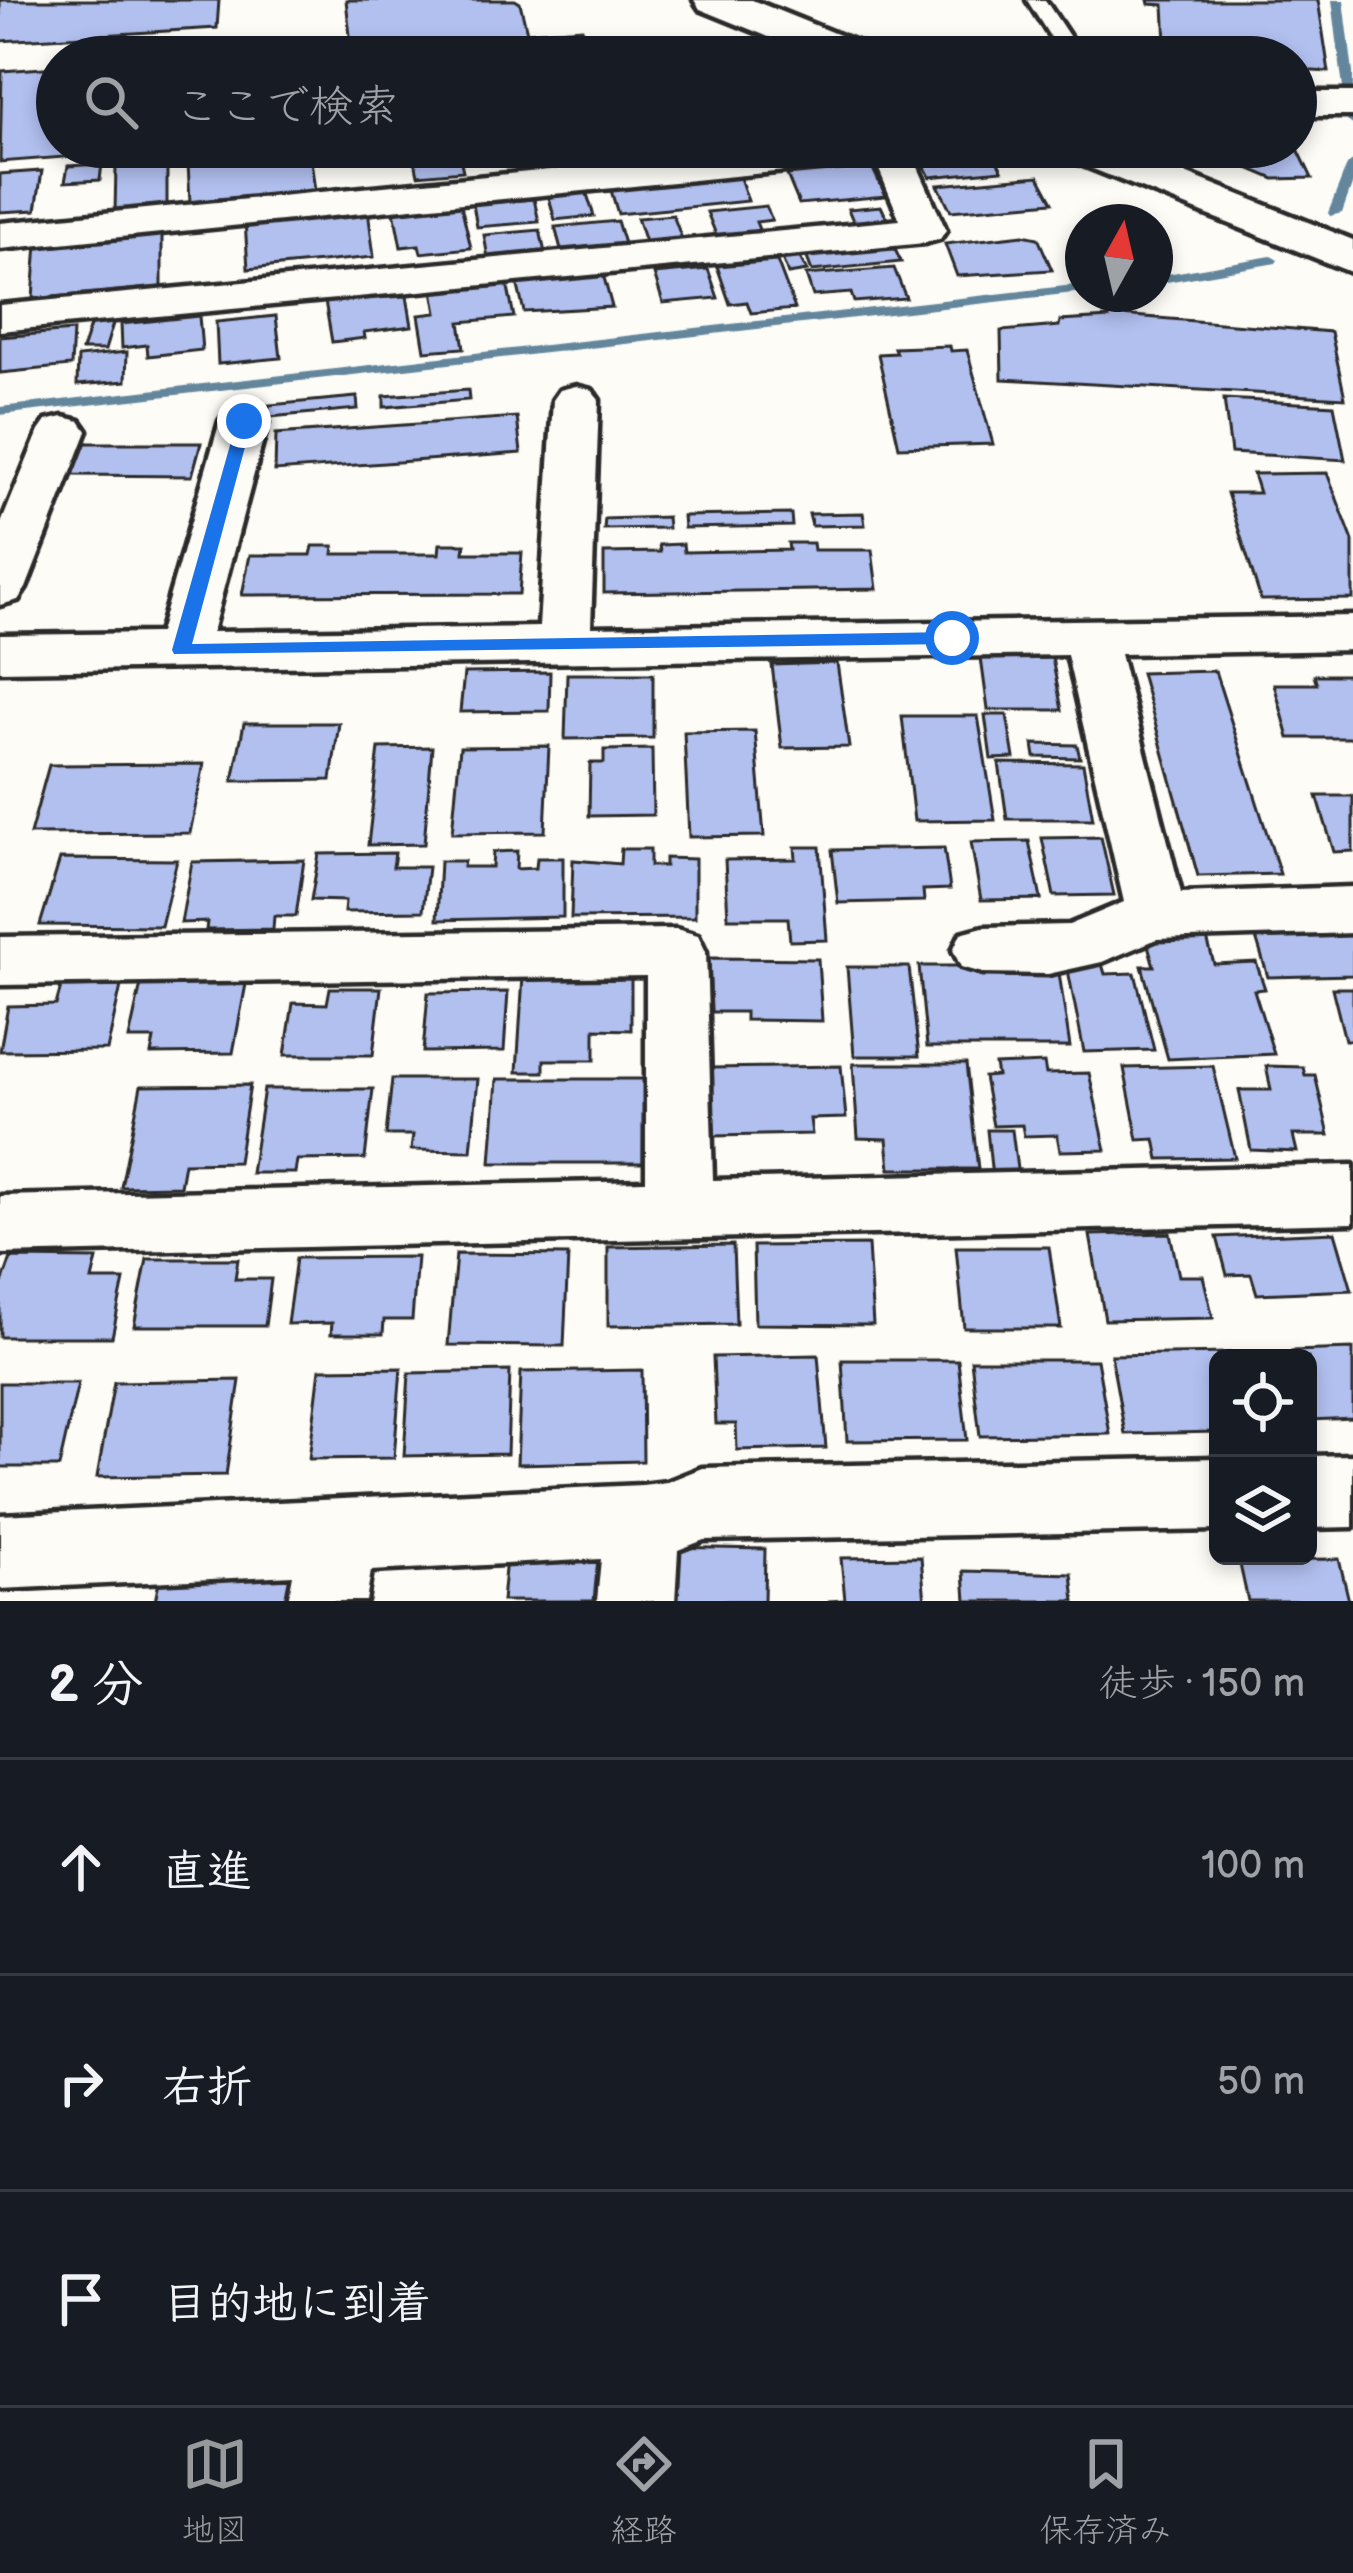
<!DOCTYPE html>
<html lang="ja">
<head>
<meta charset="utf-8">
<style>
	:root { --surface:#171b24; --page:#20242c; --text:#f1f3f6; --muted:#9ea1a6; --line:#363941; --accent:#98999b }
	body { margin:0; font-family:"Balsamiq Sans","Klee One",sans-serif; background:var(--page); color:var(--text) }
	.controls { position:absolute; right:36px; bottom:36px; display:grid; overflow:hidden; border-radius:18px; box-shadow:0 6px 18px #0003 }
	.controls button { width:108px; height:108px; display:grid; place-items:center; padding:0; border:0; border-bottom:3px solid var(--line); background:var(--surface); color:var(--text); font:60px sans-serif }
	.compass { position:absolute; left:1065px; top:204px; width:108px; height:108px; border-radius:50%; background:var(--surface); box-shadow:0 6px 18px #0003; rotate:8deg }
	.stop { position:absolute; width:36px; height:36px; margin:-27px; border:9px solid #1a73e8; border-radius:50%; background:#fff }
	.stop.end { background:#1a73e8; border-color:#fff; box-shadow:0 3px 12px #0008 }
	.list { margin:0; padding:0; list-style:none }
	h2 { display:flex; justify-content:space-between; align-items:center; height:156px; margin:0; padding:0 48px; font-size:51px }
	h2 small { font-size:39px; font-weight:400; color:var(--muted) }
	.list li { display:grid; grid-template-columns:78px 1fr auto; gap:36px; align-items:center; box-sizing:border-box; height:216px; padding:0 48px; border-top:3px solid var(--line) }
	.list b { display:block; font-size:45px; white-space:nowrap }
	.list em { font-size:39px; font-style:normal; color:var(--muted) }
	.icon { flex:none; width:66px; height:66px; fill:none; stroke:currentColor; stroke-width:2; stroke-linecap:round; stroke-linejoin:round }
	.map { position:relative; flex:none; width:1353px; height:1601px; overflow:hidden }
	.search { position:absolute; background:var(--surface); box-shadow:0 6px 18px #0003; left:36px; right:36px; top:36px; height:132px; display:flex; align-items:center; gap:30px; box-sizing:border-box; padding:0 42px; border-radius:66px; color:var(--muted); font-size:45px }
	.sheet { height:804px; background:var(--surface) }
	nav { display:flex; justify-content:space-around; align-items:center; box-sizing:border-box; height:168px; border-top:3px solid var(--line); background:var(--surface); font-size:33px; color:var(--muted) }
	nav a { display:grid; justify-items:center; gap:6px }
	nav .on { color:var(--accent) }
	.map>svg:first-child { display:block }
</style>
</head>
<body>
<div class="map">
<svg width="1353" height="1601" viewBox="0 0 1353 1601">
	<rect width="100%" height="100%" fill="#fdfcf7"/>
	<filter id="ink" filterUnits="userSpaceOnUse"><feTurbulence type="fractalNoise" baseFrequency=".00833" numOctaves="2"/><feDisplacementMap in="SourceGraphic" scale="24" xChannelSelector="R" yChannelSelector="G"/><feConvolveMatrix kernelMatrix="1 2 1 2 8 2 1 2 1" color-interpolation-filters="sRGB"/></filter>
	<g filter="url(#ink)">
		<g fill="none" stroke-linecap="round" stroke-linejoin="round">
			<!-- stream -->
			<g fill="#63869c" fill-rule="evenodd">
				<polygon points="1332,0 1344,0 1353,73 1353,125 1347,121"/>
				<polygon points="1353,161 1353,182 1342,213 1330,216 1328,213 1347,165"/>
				<polygon points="1271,256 1278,260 1276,263 1155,284 1155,276"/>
				<polygon points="1083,284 1083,292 0,415 0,407"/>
			</g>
		</g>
		<!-- building -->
		<g fill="#b2c0f0" stroke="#2b2b2b" stroke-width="3">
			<polygon points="0,0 219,0 217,28 0,41"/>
			<polygon points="346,0 515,0 520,3 527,32 582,28 585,38 616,36 622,57 191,57 351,45"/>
			<polygon points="1148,0 1318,0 1329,72 1296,70 1296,57 1229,57 1228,47 1166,43 1164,5 1149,4"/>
			<polygon points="57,67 57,147 195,147 0,162 2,71"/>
			<polygon points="1296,145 1312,178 1274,179 1199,147"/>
			<polygon points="412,147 482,147 485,160 461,162 463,171 418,175"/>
			<polygon points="495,147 540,147 543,159 499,163"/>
			<polygon points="558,147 612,147 616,156 563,162"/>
			<polygon points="982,151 986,158 995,157 1002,170 930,177 919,156"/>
			<polygon points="310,152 315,191 190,202 188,163"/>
			<polygon points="167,162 167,207 115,212 116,166"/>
			<polygon points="102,164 100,180 65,182 68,166"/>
			<polygon points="872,167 886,196 799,204 787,175"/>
			<polygon points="42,171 36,210 0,212 0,174"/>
			<polygon points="739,175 748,201 618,214 610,187"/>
			<polygon points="1039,176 1053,202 951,211 938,185"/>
			<polygon points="586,191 594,216 555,220 548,194"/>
			<polygon points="534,199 539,222 477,227 473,204"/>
			<polygon points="461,205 471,248 421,253 419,245 401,247 394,211"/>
			<polygon points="766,206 772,220 756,222 762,237 719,242 707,212"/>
			<polygon points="881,206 890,225 856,228 848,209"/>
			<polygon points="368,210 374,257 248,269 245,221"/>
			<polygon points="673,215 685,247 648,251 637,218"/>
			<polygon points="617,221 625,247 562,253 555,227"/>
			<polygon points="540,230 545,253 488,258 484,235"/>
			<polygon points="162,232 162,287 33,299 37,243"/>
			<polygon points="1023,235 1038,238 1052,270 957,276 945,244"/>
			<polygon points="891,241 901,262 812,271 804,250"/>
			<polygon points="797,252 807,271 788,274 780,253"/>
			<polygon points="777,261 795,309 751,313 747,302 730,304 717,266"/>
			<polygon points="894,268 906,298 854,302 851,293 813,296 806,275"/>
			<polygon points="708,269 718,298 663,303 654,274"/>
			<polygon points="603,274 612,307 524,312 517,282"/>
			<polygon points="507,283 514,317 460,322 464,348 425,351 419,315 437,313 433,290"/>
			<polygon points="407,296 412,326 364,332 365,338 332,342 325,301"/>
			<polygon points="1108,314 1331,332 1345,398 1002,379 1001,331 1059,326 1060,321 1109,318"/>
			<polygon points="199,316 202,350 148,356 147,345 122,348 121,324"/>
			<polygon points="276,316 281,358 218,364 216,322"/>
			<polygon points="93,317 115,317 105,350 82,350"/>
			<polygon points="73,331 71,366 0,373 0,337"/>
			<polygon points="950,346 951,351 967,350 993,444 899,447 878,354 896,353 894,348"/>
			<polygon points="127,352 126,381 77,385 78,357"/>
			<polygon points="468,390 469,400 384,407 384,396"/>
			<polygon points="357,397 358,409 269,417 269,405"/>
			<polygon points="1224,399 1334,405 1345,460 1231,453"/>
			<polygon points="517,417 521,453 275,471 276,434"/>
			<polygon points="82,443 201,443 192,476 72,475"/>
			<polygon points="1327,473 1353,541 1353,599 1261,600 1227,493 1259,493 1253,474"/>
			<polygon points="863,513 865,525 812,526 809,514"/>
			<polygon points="791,514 792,526 684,528 683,516"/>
			<polygon points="667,517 668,528 604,529 605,519"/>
			<polygon points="788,543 813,543 814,550 872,550 877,589 604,593 604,553 660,552 659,545 683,544 684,552 789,550"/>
			<polygon points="440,544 465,544 464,553 522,553 519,594 242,595 250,555 311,555 313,546 334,546 333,554 439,554"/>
			<polygon points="981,658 1052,658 1062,710 988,710"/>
			<polygon points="837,663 849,747 782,748 772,665"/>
			<polygon points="1215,671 1280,874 1198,876 1141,673"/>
			<polygon points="550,672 549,711 460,712 464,673"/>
			<polygon points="567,674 653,674 653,738 565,739"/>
			<polygon points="1314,675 1353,675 1353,738 1289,738 1274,684 1317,684"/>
			<polygon points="985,715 1007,715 1014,758 991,759"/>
			<polygon points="902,716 978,716 995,820 914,821"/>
			<polygon points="244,723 339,723 331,780 233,781"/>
			<polygon points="755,731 764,836 689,837 684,732"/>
			<polygon points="1033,744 1077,745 1080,758 1035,757"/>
			<polygon points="549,746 545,832 452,833 460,747"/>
			<polygon points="432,747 424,844 368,845 379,748"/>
			<polygon points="652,749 653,815 589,816 590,763 604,763 604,750"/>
			<polygon points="999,763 1083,764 1093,819 1007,819"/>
			<polygon points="204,764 190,833 30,834 49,765"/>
			<polygon points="1317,796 1353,796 1353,851 1334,852"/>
			<polygon points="1101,837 1114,895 1054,896 1042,838"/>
			<polygon points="1029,841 1041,899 981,900 971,842"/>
			<polygon points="795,847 820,847 827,940 790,941 788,918 728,918 725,860 796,859"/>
			<polygon points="944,848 950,889 923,890 924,901 838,903 832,850"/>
			<polygon points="621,849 650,849 650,866 665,866 665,858 695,859 695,917 571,918 573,860 620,864"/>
			<polygon points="517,851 516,869 536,868 537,858 563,858 563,917 437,920 440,861 464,861 463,867 492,867 493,852"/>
			<polygon points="395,853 393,867 428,867 423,911 344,912 345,901 311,900 319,854"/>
			<polygon points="60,859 177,860 161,926 40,925"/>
			<polygon points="304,860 296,916 274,916 273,929 206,930 207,922 181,923 192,862"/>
			<polygon points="1353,928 1353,975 1268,977 1254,931"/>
			<polygon points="1206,935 1214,964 1256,962 1265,989 1254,990 1274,1054 1168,1059 1142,966 1154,966 1146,938"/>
			<polygon points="709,958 818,959 822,1021 745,1020 745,1012 711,1012"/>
			<polygon points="1102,964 1105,974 1135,973 1154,1050 1084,1052 1067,965"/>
			<polygon points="919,966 1058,966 1070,1047 927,1047"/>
			<polygon points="847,967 909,967 919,1056 854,1056"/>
			<polygon points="631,975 631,1030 595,1029 595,1060 544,1060 544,1072 517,1072 523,976"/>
			<polygon points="141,984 246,984 233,1053 151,1054 154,1039 129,1039"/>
			<polygon points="121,986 107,1050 0,1051 8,1006 56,1005 61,987"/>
			<polygon points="330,988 381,988 373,1055 285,1055 293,1003 327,1004"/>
			<polygon points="1332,988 1353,988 1353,1040 1345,1040"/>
			<polygon points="508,992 504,1051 423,1052 428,993"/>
			<polygon points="1044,1063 1046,1074 1089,1073 1106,1150 1060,1151 1057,1135 1024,1136 1022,1125 993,1126 984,1077 997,1076 995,1065"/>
			<polygon points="853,1064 966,1064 978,1169 890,1169 887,1139 858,1138"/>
			<polygon points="841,1066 846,1118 810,1119 812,1134 713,1136 711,1068"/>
			<polygon points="1213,1066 1235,1158 1159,1159 1155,1139 1138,1140 1124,1068"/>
			<polygon points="1266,1066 1303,1067 1305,1075 1315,1075 1329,1135 1293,1135 1297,1152 1251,1150 1239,1090 1271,1090"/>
			<polygon points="392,1079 478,1079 471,1151 411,1150 413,1135 386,1135"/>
			<polygon points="497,1079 644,1079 643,1163 491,1163"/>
			<polygon points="250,1085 238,1162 184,1163 180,1186 121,1187 141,1086"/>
			<polygon points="264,1089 373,1089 365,1159 297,1160 295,1173 251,1173"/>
			<polygon points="987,1130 1012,1130 1018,1177 992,1177"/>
			<polygon points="1335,1232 1352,1290 1257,1294 1251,1274 1227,1275 1217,1237"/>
			<polygon points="1170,1233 1179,1276 1203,1276 1213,1318 1105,1320 1090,1235"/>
			<polygon points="733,1245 736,1324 608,1326 608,1247"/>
			<polygon points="868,1245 873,1325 755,1324 753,1246"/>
			<polygon points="956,1247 1049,1247 1061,1328 964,1328"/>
			<polygon points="456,1254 568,1255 564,1346 448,1345"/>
			<polygon points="417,1257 412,1320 384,1320 383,1334 331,1334 332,1323 287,1324 296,1258"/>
			<polygon points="11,1258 97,1259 92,1280 124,1280 112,1337 0,1337 0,1289"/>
			<polygon points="147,1259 238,1259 235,1279 271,1279 265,1326 134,1326"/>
			<polygon points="1353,1349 1353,1418 1310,1420 1308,1358 1294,1358 1292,1351"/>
			<polygon points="1230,1353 1231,1358 1218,1358 1218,1432 1125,1434 1111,1355"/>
			<polygon points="818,1355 826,1448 737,1450 736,1424 716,1424 713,1357"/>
			<polygon points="842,1360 958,1360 967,1440 847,1441"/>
			<polygon points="971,1360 1097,1360 1110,1434 980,1436"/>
			<polygon points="401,1368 394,1458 309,1459 320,1369"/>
			<polygon points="642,1370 643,1461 517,1464 521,1372"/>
			<polygon points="510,1371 507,1454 404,1456 409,1373"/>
			<polygon points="240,1380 226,1475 97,1477 114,1382"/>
			<polygon points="0,1383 78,1383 59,1467 0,1467"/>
			<polygon points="664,1547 765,1549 764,1601 663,1601"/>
			<polygon points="921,1557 925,1601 828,1601 845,1600 841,1558"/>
			<polygon points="506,1558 606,1563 603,1601 502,1601"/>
			<polygon points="1339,1559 1349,1601 1248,1601 1239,1560"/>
			<polygon points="162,1567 295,1571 290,1601 155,1601"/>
			<polygon points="964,1571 1072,1574 1075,1601 966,1601"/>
		</g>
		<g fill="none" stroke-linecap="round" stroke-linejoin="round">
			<!-- service casing -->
			<g stroke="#2b2b2b" stroke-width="9">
				<polygon id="service" points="1027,0 1045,0 1083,57 1063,57"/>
			</g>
			<!-- minor casing -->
			<g stroke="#2b2b2b" stroke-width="9">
				<g id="minor">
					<rect x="1296" y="92" width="57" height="24"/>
					<polygon points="787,147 909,147 946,230 940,239 925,243 0,331 0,305 900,220 876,162 0,249 0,223"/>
					<polygon points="576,386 592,390 599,400 591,627 1353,616 1353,650 1120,654 1181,893 1353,887 1353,933 1157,939 1102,962 1048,974 983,973 961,967 953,950 961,933 983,927 1069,925 1124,902 1067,655 0,671 0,635 159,633 220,421 227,411 244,407 261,411 268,421 212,632 539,627 553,400 560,390"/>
					<polygon points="63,417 80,421 87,431 26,588 18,600 0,605 0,526 39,431 46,421"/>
					<polygon points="676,929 698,935 706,952 713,1180 1353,1165 1353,1223 0,1254 0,1196 646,1181 646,976 0,985 0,937"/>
					<polygon points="1353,1455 1353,1527 1308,1528 1308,1456"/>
					<polygon points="1218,1458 1218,1530 704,1540 678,1550 675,1601 597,1601 601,1559 371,1571 366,1601 288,1601 293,1575 0,1589 0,1515 642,1485 667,1482 702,1468"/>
				</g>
			</g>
			<!-- tertiary casing -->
			<g stroke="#2b2b2b" stroke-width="9">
				<g id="tertiary">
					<polygon points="694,0 752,0 871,48 878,57 818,57 700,9"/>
					<polygon points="1056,147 1120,147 1353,240 1353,273 1063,157"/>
				</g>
			</g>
			<!-- service -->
			<use href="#service" fill="#fdfcf7" fill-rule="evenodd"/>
			<!-- minor -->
			<use href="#minor" fill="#fdfcf7" fill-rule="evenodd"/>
			<!-- tertiary -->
			<use href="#tertiary" fill="#fdfcf7" fill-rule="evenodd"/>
		</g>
	</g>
	<!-- route -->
	<polygon fill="#1a73e8" points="238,417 252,421 192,644 952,632 962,638 952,644 174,654 172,650"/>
</svg>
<div class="controls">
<button><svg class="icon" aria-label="locate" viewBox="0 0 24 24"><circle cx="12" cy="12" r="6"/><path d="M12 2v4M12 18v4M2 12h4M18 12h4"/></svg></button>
<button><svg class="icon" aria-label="layers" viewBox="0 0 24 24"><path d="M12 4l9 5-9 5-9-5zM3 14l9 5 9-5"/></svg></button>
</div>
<svg class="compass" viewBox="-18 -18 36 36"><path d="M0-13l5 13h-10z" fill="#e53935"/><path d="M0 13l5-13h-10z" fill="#9ea1a6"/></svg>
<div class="stop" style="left:952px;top:638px"></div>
<div class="stop end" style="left:244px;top:421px"></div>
<div class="search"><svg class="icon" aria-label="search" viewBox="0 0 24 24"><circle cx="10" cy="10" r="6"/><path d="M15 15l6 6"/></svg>ここで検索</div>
</div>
<section class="sheet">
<h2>2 分<small>徒歩 · 150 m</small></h2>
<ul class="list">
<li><svg class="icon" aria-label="ahead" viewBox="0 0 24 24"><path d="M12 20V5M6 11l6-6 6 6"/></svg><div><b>直進</b></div><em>100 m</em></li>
<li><svg class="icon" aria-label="right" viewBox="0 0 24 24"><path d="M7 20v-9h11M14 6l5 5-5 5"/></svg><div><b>右折</b></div><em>50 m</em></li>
<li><svg class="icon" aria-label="arrive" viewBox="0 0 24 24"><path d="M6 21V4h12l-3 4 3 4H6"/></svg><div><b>目的地に到着</b></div></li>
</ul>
</section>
<nav>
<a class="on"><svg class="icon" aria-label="map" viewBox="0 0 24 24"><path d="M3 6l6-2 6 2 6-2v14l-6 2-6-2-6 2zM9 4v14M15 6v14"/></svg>地図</a>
<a><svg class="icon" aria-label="directions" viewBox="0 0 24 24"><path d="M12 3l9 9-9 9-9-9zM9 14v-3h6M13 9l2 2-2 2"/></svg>経路</a>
<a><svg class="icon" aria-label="saved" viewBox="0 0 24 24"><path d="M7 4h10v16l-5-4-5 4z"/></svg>保存済み</a>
</nav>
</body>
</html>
